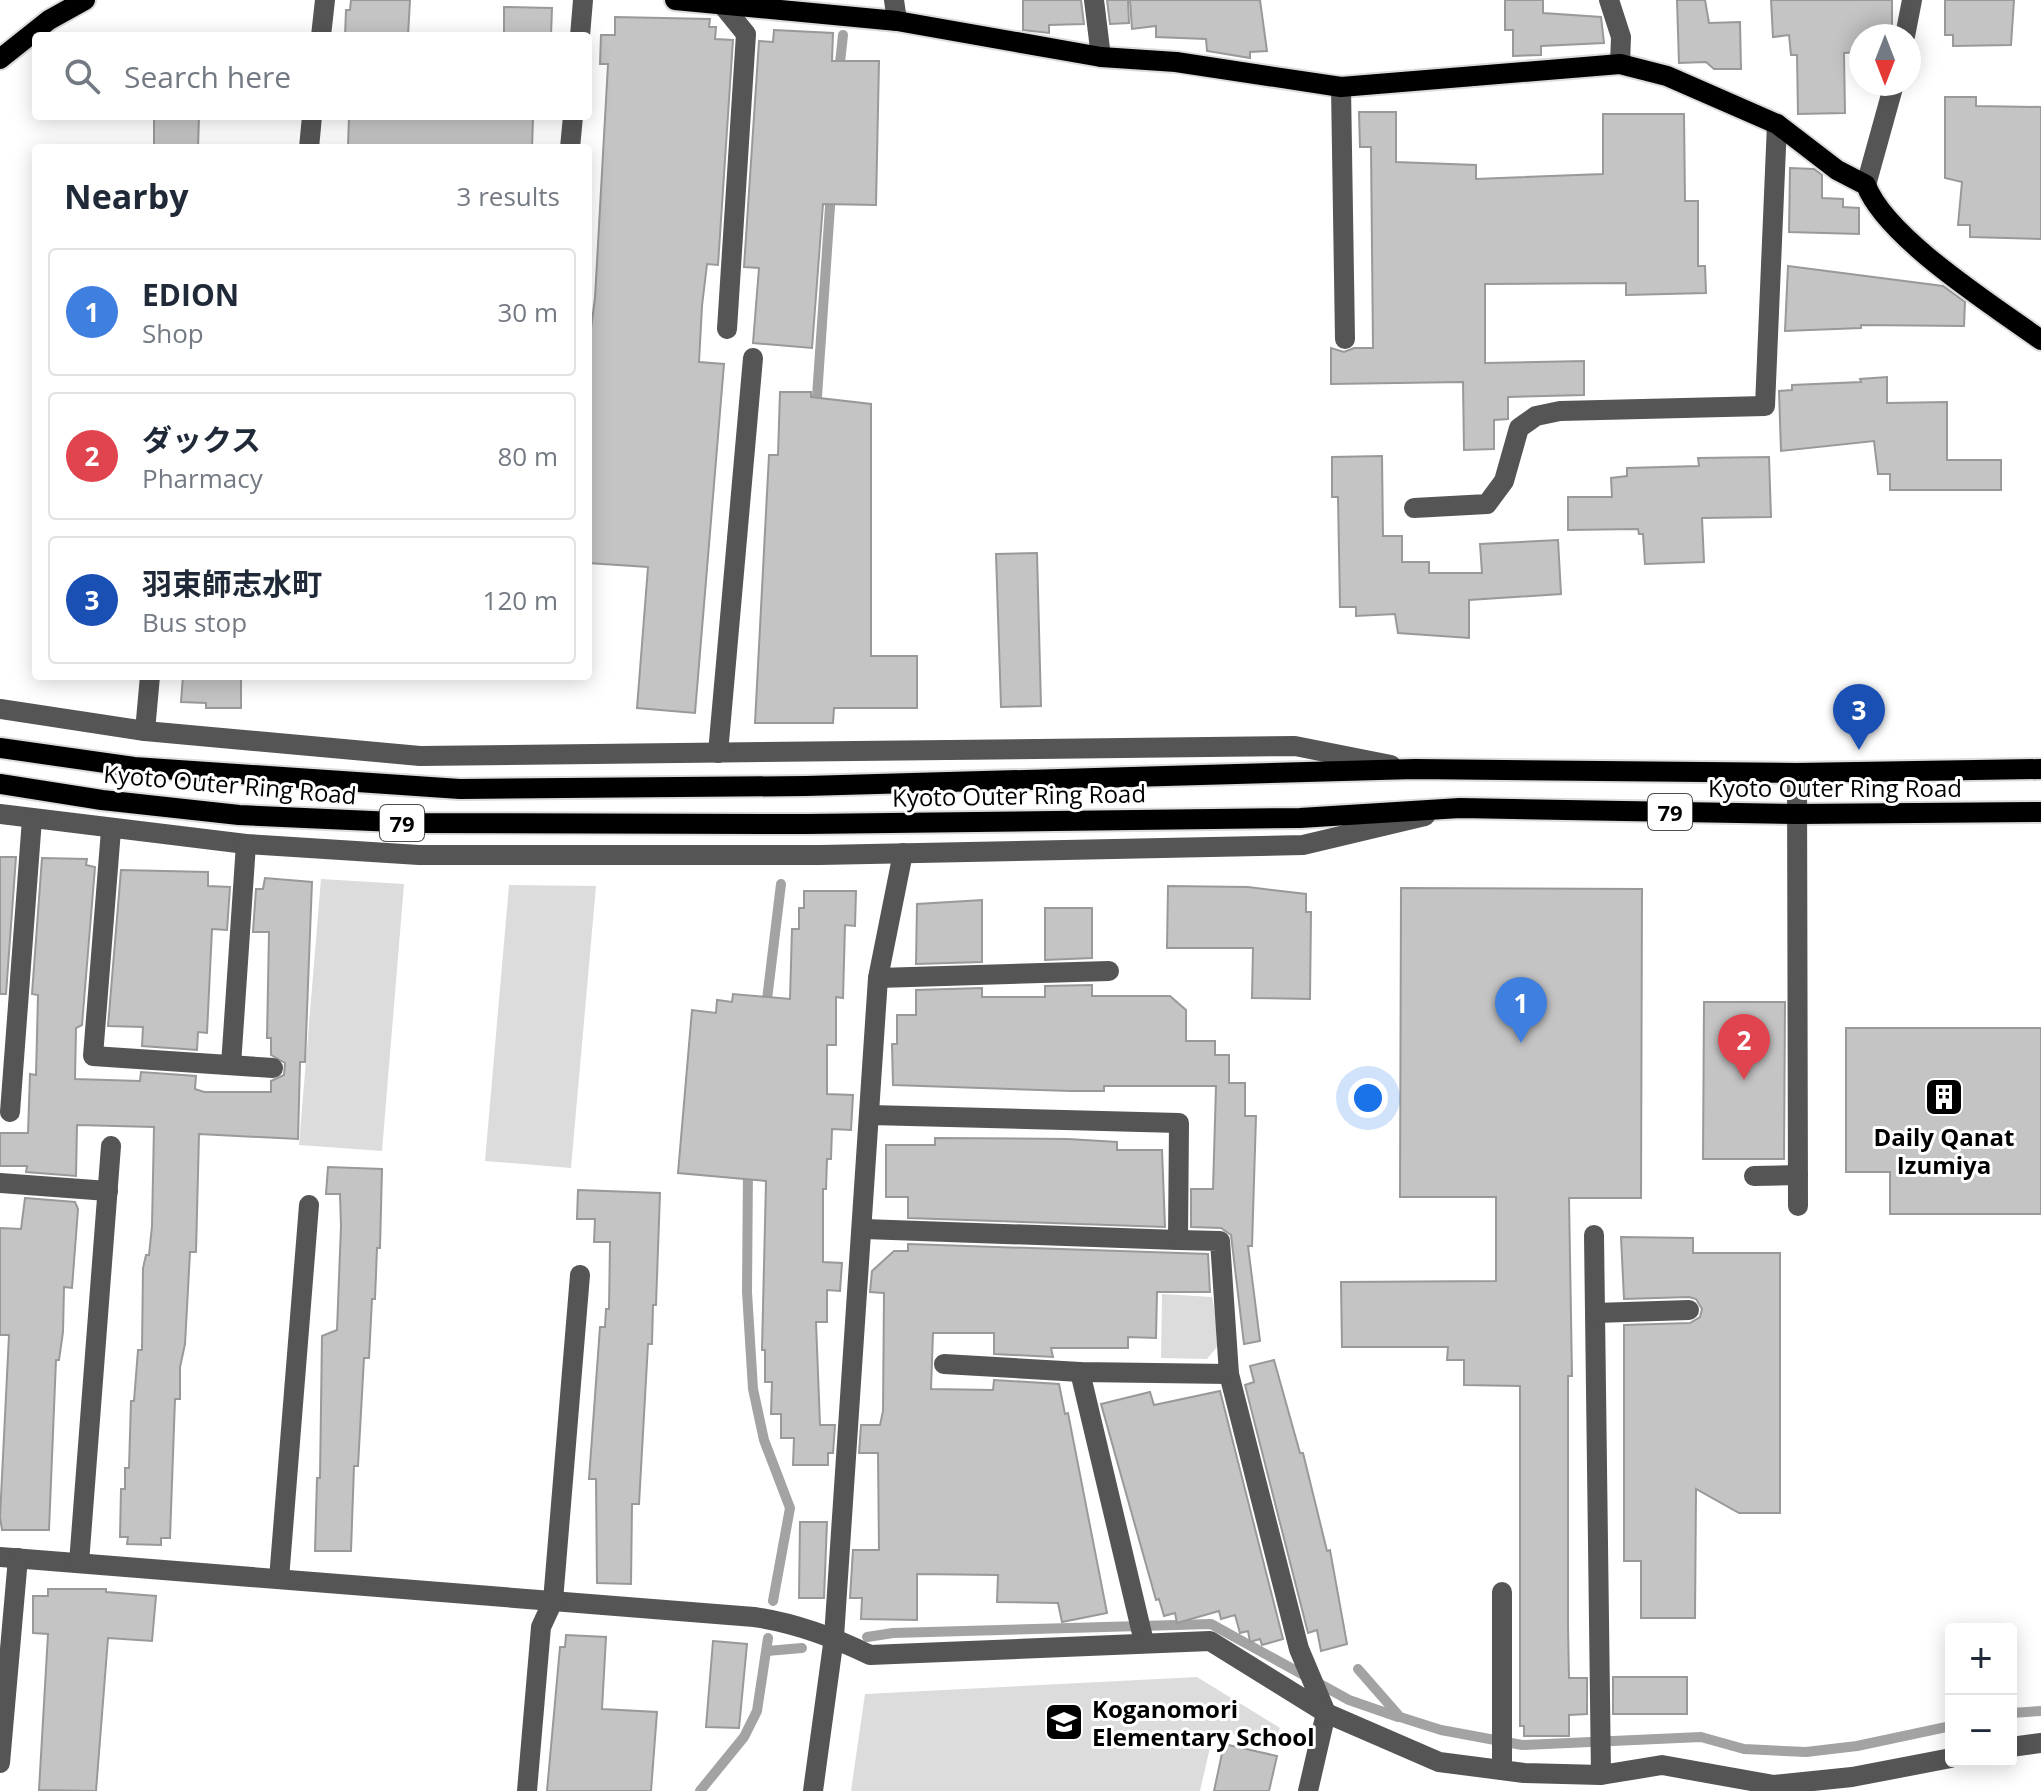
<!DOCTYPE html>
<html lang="en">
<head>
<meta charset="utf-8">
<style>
	:root { --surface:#fff; --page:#f2f2f3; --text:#1f2937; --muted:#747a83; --line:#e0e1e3; --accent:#000 }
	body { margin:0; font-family:"Open Sans","Noto Sans JP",sans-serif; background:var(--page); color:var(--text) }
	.controls { position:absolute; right:24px; bottom:24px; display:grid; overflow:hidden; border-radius:8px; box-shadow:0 4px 20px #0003 }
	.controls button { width:72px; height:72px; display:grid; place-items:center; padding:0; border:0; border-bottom:2px solid var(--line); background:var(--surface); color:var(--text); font:40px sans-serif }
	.compass { position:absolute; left:1849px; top:24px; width:72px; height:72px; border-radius:50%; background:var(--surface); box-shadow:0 4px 20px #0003; rotate:180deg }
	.you { position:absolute; left:1368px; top:1098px; width:28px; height:28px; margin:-20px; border:6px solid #fff; border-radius:50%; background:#1a73e8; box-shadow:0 0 0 12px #1a73e833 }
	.badge { display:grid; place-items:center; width:52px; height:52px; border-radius:50%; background:var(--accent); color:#fff; font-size:26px; font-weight:700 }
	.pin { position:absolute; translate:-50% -66px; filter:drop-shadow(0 2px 4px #0008) }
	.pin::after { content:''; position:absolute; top:42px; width:28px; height:24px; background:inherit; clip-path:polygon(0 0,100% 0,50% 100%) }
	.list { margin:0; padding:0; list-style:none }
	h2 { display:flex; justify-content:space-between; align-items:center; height:104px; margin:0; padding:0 32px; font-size:34px }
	h2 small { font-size:26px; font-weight:400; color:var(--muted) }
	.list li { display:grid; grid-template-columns:52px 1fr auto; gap:24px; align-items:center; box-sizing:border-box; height:128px; margin:0 16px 16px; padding:0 16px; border:2px solid var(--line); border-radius:8px }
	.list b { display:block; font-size:30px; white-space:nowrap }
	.list p { margin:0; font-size:26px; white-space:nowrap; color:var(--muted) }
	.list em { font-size:26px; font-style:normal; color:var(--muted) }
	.icon { flex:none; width:44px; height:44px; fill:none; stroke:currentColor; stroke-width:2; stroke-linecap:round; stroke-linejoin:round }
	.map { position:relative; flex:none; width:2041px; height:1791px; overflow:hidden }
	.search { position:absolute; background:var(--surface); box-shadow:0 4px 20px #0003; left:32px; top:32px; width:560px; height:88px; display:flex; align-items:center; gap:20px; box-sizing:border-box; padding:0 28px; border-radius:8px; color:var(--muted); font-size:30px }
	.panel { position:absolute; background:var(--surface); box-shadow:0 4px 20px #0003; left:32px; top:144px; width:560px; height:536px; border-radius:8px }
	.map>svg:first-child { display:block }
</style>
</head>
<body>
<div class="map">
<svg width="2041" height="1791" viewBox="0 0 2041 1791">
	<rect width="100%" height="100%" fill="#fff"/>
	<!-- green -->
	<g fill="#dcdcdc">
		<polygon points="321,879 404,884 382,1151 299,1145"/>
		<polygon points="509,885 596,886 571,1168 485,1161"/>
		<polygon points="1162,1294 1212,1297 1221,1342 1207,1359 1161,1358"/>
		<polygon points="1197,1677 1280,1728 1274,1743 1214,1730 1200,1791 851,1791 865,1694"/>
	</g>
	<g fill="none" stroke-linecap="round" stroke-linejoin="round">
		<!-- stream -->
		<g stroke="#a3a3a3" stroke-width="10">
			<polyline points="839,72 843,35"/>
			<polyline points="816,411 831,192"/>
			<polyline points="766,1008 781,884"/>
			<polyline points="748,1167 747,1292 753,1389 764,1440 790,1508 773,1601"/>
			<polyline points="867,1637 893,1633 1211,1624 1349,1700 1398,1717"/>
			<polyline points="767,1651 802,1648"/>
			<polyline points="1358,1669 1400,1717 1441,1730 1522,1745 1701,1737 1744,1749 1806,1752 1857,1746 1951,1726"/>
			<polyline points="2011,1713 2041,1711"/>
			<polyline points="700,1791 744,1737 757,1711 768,1638"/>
		</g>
	</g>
	<!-- building -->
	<g fill="#c4c4c4" stroke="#999" stroke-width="2">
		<polygon points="351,0 410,0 408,36 345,36 346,10 350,10"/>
		<polygon points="1023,0 1081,0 1084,24 1049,25 1049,33 1023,30"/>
		<polygon points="1107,0 1128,0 1129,23 1110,24"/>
		<polygon points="1130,0 1260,0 1267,51 1250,52 1250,58 1207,51 1206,39 1156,37 1156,26 1132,29"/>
		<polygon points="1505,0 1543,0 1543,13 1601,17 1604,43 1541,46 1541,55 1513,56 1513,30 1505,30"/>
		<polygon points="1677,0 1705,0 1709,23 1740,22 1741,69 1714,69 1706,62 1679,63"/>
		<polygon points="1771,0 1892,0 1892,36 1861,36 1861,52 1844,53 1845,113 1798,114 1797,55 1791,55 1789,35 1773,37"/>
		<polygon points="1945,0 2014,0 2011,45 1953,46 1953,35 1945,35"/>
		<polygon points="504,7 552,8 551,36 504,36"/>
		<polygon points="615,17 710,19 709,27 716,27 715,39 733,40 718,265 707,264 702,306 699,362 724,364 695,713 637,708 648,567 588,563 588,351 595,298 608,64 600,64 601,35 615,35"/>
		<polygon points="774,30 833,33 832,61 879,61 876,205 823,204 812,348 753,343 759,268 744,267 759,41 773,42"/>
		<polygon points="1945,97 1976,97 1976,106 2041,107 2041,239 1970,237 1970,225 1958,225 1962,182 1945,178"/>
		<polygon points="1359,112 1396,112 1396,162 1476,165 1476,179 1603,174 1603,114 1684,114 1685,201 1698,201 1698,266 1705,266 1706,293 1626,295 1626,283 1485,284 1485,363 1584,361 1584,395 1508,397 1508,419 1494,420 1494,449 1464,450 1463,382 1331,384 1331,348 1344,352 1354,348 1373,348 1371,147 1360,147"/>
		<polygon points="154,116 199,116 198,148 154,148"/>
		<polygon points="349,116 533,118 532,148 348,148"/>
		<polygon points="1790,168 1814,169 1822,175 1822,198 1843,199 1843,207 1859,208 1859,234 1789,232"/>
		<polygon points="1788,266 1943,286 1965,302 1964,326 1861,325 1861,328 1785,331"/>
		<polygon points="1887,377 1887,403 1947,402 1947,460 2001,460 2001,490 1890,490 1890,474 1878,474 1874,441 1781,451 1779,391 1792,390 1792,385 1861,382 1860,379"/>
		<polygon points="780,392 811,392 811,397 871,404 871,656 917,656 917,708 834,708 833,723 755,723 769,455 778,455"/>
		<polygon points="1382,456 1383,536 1402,536 1402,562 1429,562 1429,573 1482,573 1480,544 1558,540 1561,594 1469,600 1469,638 1398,633 1395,614 1356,616 1356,607 1340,607 1338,497 1332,497 1332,457"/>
		<polygon points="1769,457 1771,517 1702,518 1704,562 1645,564 1643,534 1639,534 1638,529 1568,530 1568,497 1612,497 1611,478 1627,476 1627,468 1699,466 1698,458"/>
		<polygon points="1037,553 1041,706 1001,707 996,554"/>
		<polygon points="183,676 241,676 241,708 206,708 206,703 181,702"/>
		<polygon points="0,857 16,857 6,994 0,994"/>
		<polygon points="42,858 87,859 86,865 95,867 82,1025 76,1028 75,1079 140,1081 141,1072 196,1076 195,1089 204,1092 271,1092 271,1081 284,1075 285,1063 271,1055 271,1038 267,1038 269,932 253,932 256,889 263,889 265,878 312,882 305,1062 300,1062 298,1139 199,1134 196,1252 190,1252 185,1344 180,1367 180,1399 175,1399 170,1538 161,1538 161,1545 127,1544 128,1537 120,1537 121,1489 125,1489 125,1468 129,1468 131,1401 134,1401 138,1350 142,1350 143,1268 146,1255 149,1255 152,1226 154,1127 77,1125 76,1176 26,1172 27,1166 0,1166 0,1133 28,1133 30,1074 36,1075 38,995 32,994"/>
		<polygon points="121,870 208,872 208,886 230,887 227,930 212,929 207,1033 198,1032 197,1050 142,1046 143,1027 108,1026"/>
		<polygon points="1168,886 1248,887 1306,894 1306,912 1311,912 1310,999 1252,998 1253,948 1167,948"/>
		<polygon points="1401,888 1642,889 1641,1198 1569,1198 1572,1376 1568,1376 1568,1627 1569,1678 1587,1678 1587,1714 1569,1715 1569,1736 1524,1736 1524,1726 1520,1726 1520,1386 1464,1385 1464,1360 1447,1360 1448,1347 1342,1347 1341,1282 1496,1281 1496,1197 1400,1197"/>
		<polygon points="804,891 856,891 855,926 845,925 843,998 836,997 836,1045 827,1045 827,1094 853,1095 851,1130 832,1129 831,1159 827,1159 826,1189 823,1189 823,1262 842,1263 840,1291 827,1290 827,1322 816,1322 820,1425 835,1425 833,1453 828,1453 828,1465 793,1465 794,1438 781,1438 781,1414 771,1414 772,1382 765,1382 765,1350 762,1350 766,1181 678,1173 692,1010 716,1013 717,1000 732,1002 733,994 790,999 792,929 799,929 799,908 804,908"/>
		<polygon points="982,900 982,962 916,964 917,904"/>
		<polygon points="1045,908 1092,908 1092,958 1045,960"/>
		<polygon points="1092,985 1092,996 1170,996 1186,1010 1186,1041 1215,1041 1215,1055 1229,1055 1229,1083 1245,1083 1245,1116 1256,1116 1252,1246 1248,1246 1260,1341 1244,1344 1231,1235 1221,1228 1191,1227 1191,1189 1213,1189 1216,1086 1104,1086 1104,1091 1071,1091 893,1085 892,1044 897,1044 897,1015 916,1015 916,990 982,988 982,997 1045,997 1045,986"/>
		<polygon points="1704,1002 1785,1002 1784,1159 1703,1159"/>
		<polygon points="1846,1028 2041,1028 2041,1214 1890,1214 1890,1172 1846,1172"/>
		<polygon points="935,1138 1068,1139 1117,1142 1117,1150 1162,1150 1165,1227 908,1218 908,1197 886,1197 886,1145 935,1145"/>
		<polygon points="328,1167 382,1169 380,1248 377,1248 375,1299 372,1299 369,1358 364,1358 358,1466 354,1466 351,1551 315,1551 317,1478 320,1478 322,1336 337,1330 341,1226 340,1194 326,1194"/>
		<polygon points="578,1190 660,1193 656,1305 653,1305 652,1344 648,1344 639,1504 632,1504 631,1584 597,1583 596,1479 589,1479 600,1327 605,1327 606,1309 609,1309 610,1242 594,1242 595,1219 577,1219"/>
		<polygon points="25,1198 75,1202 78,1209 72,1288 64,1287 63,1332 59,1360 56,1360 49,1530 2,1530 0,1517 9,1335 0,1335 0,1228 21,1229"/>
		<polygon points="1621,1237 1693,1238 1693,1253 1780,1253 1780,1513 1739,1513 1696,1489 1695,1618 1641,1618 1641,1561 1624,1561 1624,1325 1690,1323 1700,1317 1702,1309 1696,1299 1689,1297 1624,1299"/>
		<polygon points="908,1244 1208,1254 1210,1292 1157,1292 1156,1338 1128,1337 1128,1348 1051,1348 1053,1357 994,1354 994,1333 933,1333 931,1389 993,1390 994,1380 1059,1384 1065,1414 1068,1413 1107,1613 1062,1622 1058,1603 997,1602 998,1575 917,1574 917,1620 861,1619 862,1598 850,1598 853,1550 879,1550 878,1453 859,1453 861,1425 880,1425 883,1411 884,1293 870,1292 872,1271 894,1251 908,1251"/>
		<polygon points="1274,1360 1300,1453 1303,1453 1327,1551 1330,1550 1347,1644 1321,1651 1317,1630 1308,1633 1245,1385 1254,1382 1250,1366"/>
		<polygon points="1220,1391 1283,1639 1262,1645 1260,1639 1250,1642 1248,1631 1240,1633 1235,1615 1221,1619 1219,1611 1177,1623 1175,1613 1164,1616 1159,1599 1156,1600 1101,1404 1150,1392 1154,1405"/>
		<polygon points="800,1522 827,1522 824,1598 799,1598"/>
		<polygon points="48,1589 106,1589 106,1592 156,1596 152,1641 108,1638 96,1791 39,1790 48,1634 33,1633 33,1596 48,1596"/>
		<polygon points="566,1635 606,1637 602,1709 657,1712 651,1791 547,1791 560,1647 565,1647"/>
		<polygon points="713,1641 747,1644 739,1728 706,1727"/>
		<rect x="1613" y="1677" width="74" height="37"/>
		<polygon points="1224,1744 1277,1756 1269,1791 1214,1791"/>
	</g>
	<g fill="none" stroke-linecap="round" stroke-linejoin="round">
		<!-- major casing -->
		<g stroke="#dbdbdb" stroke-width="24">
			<g id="major">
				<path d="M675,0L897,21L1101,57L1176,62L1341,87L1620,64L1667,76L1777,124L1837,170L1866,185C1886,238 1994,306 2041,340"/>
				<polyline points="0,59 49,20 85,0"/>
				<polyline points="0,748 134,767 460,789 806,786 1415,769 1797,773 2041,769"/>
				<polyline points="0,784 102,800 239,815 417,823 806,824 1300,818 1460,808 1798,814 2041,812"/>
			</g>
		</g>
		<!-- minor -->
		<g stroke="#555" stroke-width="20">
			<polyline points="723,0 724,7 746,34 727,329"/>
			<polyline points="894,0 897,21"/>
			<polyline points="1094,0 1101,57"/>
			<polyline points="1609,0 1621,37 1620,64"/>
			<polyline points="321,36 325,0"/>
			<polyline points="580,36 583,0"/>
			<polyline points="1905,36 1912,0"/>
			<polyline points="1341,87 1345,339"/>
			<polyline points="309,148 312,116"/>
			<polyline points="570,148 573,116"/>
			<polyline points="1866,185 1894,84"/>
			<polyline points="1414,508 1487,504 1504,481 1519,428 1536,416 1560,411 1765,406 1777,124"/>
			<polyline points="0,709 145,731 420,756 1295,746 1391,765"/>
			<polyline points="145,731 150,676"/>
			<polyline points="718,753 753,358"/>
			<polyline points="1797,773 1798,1206"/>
			<polyline points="0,814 246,844 419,855 820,855 1303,845 1425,816"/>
			<polyline points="111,830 93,1056 273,1068"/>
			<polyline points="878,978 1109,971"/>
			<polyline points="231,1065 246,844"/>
			<polyline points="10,1112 32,819"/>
			<polyline points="1754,1176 1798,1175"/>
			<polyline points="0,1183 108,1191"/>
			<polyline points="864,1229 1178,1240 1179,1123 870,1115"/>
			<polyline points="1594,1235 1601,1775"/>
			<polyline points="1178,1240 1220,1241 1229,1374 1299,1649 1326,1713 1308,1791"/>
			<polyline points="1595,1313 1689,1310"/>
			<polyline points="944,1364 1080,1372 1229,1374"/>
			<polyline points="1080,1372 1144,1642"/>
			<path d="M0,1557L754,1617C796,1623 833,1637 870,1655L1210,1641L1326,1713L1439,1762L1524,1773L1601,1775L1662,1765L1774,1785L1852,1777L1951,1758"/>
			<polyline points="79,1563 111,1146"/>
			<polyline points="279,1579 309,1205"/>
			<polyline points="2011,1747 2041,1743"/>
			<polyline points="0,1763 18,1558"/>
			<polyline points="1502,1770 1502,1592"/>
			<polyline points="527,1791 541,1627 553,1601 580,1275"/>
			<polyline points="813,1791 834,1637 878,978 903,853"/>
		</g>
		<!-- major -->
		<use href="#major" stroke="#000" stroke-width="20"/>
	</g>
	<!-- icons -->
	<defs>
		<g id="building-square" transform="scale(2)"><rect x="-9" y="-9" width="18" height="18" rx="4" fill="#000" stroke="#fff"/><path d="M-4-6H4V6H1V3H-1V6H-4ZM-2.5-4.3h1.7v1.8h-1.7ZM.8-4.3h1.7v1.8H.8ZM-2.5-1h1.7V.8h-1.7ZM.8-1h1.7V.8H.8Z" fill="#fff"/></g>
		<g id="school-square" transform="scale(2)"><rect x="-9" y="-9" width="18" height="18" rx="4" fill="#000" stroke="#fff"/><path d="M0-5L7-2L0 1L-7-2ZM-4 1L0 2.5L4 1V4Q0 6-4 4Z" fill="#fff"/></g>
	</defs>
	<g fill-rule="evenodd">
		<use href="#building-square" x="1944" y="1097"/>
		<use href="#school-square" x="1064" y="1722"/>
	</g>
	<g text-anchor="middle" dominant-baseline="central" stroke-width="6" stroke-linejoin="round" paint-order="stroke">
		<!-- shield labels -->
		<g fill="#fff" stroke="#4c4c4c" stroke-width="2">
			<rect x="1648" y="794" width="44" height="36" rx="6"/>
			<rect x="380" y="805" width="44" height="36" rx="6"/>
		</g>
		<g font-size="22" font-weight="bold" fill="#000">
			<text x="1670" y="812">79</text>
			<text x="402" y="823">79</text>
		</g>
		<!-- street labels -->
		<g font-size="24" fill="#000" stroke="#fff">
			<text transform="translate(230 784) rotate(5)">Kyoto Outer Ring Road</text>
			<text x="1835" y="787">Kyoto Outer Ring Road</text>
			<text transform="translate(1019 795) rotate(-1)">Kyoto Outer Ring Road</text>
		</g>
		<!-- poi labels -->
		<g font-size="24" font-weight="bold" fill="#000" stroke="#fff">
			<text x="1944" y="1136">Daily Qanat<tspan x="1944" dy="28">Izumiya</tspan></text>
			<text x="1092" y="1708" text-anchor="start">Koganomori<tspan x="1092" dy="28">Elementary School</tspan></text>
		</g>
	</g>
</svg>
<div class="controls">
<button>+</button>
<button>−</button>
</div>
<svg class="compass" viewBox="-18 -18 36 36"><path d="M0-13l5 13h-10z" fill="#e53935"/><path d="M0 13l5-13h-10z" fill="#747a83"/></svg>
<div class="you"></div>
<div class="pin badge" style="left:1521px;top:1043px;background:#3f7fe0">1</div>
<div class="pin badge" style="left:1744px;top:1080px;background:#e0444e">2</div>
<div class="pin badge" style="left:1859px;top:750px;background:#1a4fb4">3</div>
<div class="search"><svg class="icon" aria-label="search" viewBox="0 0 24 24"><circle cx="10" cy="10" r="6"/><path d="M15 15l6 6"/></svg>Search here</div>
<section class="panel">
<h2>Nearby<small>3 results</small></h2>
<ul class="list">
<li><span class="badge" style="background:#3f7fe0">1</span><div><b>EDION</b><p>Shop</p></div><em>30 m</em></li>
<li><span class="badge" style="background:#e0444e">2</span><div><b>ダックス</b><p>Pharmacy</p></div><em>80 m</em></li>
<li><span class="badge" style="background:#1a4fb4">3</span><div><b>羽束師志水町</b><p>Bus stop</p></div><em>120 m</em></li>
</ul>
</section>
</div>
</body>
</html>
